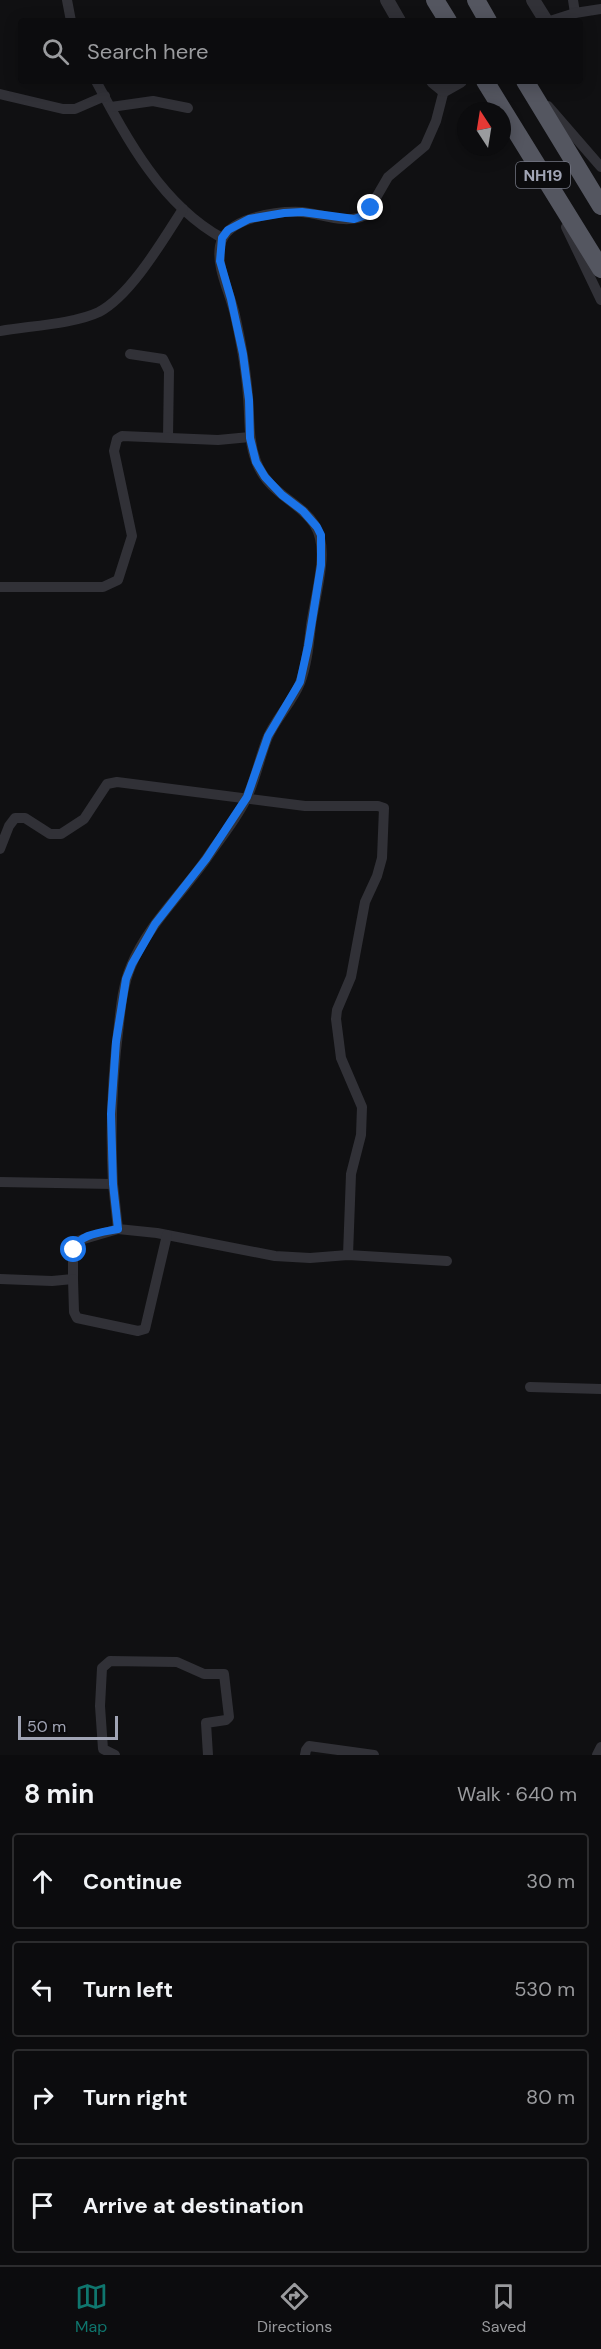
<!DOCTYPE html>
<html lang="en">
<head>
<meta charset="utf-8">
<style>
	:root { --surface:#0c0c0e; --page:#151517; --text:#f1f3f6; --muted:#9a9b9e; --line:#2c2c2e; --accent:#0f766e }
	body { margin:0; font-family:"DM Sans",sans-serif; background:var(--page); color:var(--text) }
	.compass { position:absolute; left:457px; top:102px; width:54px; height:54px; border-radius:50%; background:var(--surface); box-shadow:0 3px 15px #0003; rotate:348deg }
	.scale { position:absolute; left:18px; bottom:15px; width:100px; box-sizing:border-box; padding-left:6px; border:3px solid #a0a4b4; border-top:0; font-size:16px; line-height:21px; white-space:nowrap; color:#a0a4b4; -webkit-text-stroke:4px #0b0b0d; paint-order:stroke }
	.stop { position:absolute; width:18px; height:18px; margin:-14px; border:4px solid #1a73e8; border-radius:50%; background:#fff }
	.stop.end { background:#1a73e8; border-color:#fff; box-shadow:0 2px 6px #0008 }
	.list { margin:0; padding:0; list-style:none }
	h2 { display:flex; justify-content:space-between; align-items:center; height:78px; margin:0; padding:0 24px; font-size:26px }
	h2 small { font-size:20px; font-weight:400; color:var(--muted) }
	.list li { display:grid; grid-template-columns:39px 1fr auto; gap:18px; align-items:center; box-sizing:border-box; height:96px; margin:0 12px 12px; padding:0 12px; border:2px solid var(--line); border-radius:6px }
	.list b { display:block; font-size:22px; white-space:nowrap }
	.list em { font-size:20px; font-style:normal; color:var(--muted) }
	.icon { flex:none; width:33px; height:33px; fill:none; stroke:currentColor; stroke-width:2; stroke-linecap:round; stroke-linejoin:round }
	.map { position:relative; flex:none; width:601px; height:1755px; overflow:hidden }
	.search { position:absolute; background:var(--surface); box-shadow:0 3px 15px #0003; left:18px; right:18px; top:18px; height:66px; display:flex; align-items:center; gap:15px; box-sizing:border-box; padding:0 21px; border-radius:6px; color:var(--muted); font-size:22px }
	.sheet { height:510px; background:var(--surface) }
	nav { display:flex; justify-content:space-around; align-items:center; box-sizing:border-box; height:84px; border-top:2px solid var(--line); background:var(--surface); font-size:16px; color:var(--muted) }
	nav a { display:grid; justify-items:center; gap:3px }
	nav .on { color:var(--accent) }
	.map>svg:first-child { display:block }
</style>
</head>
<body>
<div class="map">
<svg width="601" height="1755" viewBox="0 0 601 1755">
	<rect width="100%" height="100%" fill="#101012"/>
	<g fill="none" stroke-linecap="round" stroke-linejoin="round">
		<!-- minor -->
		<g stroke="#313137" stroke-width="10">
			<polyline points="67,0 71,21"/>
			<polyline points="573,0 575,13"/>
			<polyline points="550,21 575,13 601,9"/>
			<path d="M96,81C127,139 162,205 222,238"/>
			<polyline points="0,94 63,109 75,109 105,96"/>
			<polyline points="548,106 601,167"/>
			<polyline points="111,107 153,101 188,108"/>
			<polyline points="566,227 601,300"/>
			<path d="M0,331C28,326 74,324 99,312C131,295 163,240 183,209"/>
			<polyline points="130,354 163,359 169,371 168,437"/>
			<polyline points="0,587 103,587 118,580 132,536 114,451 117,439 122,436 218,440 250,437"/>
			<polyline points="0,849 9,826 15,818 25,818 50,834 61,834 84,819 107,784 117,782 305,806 378,806 384,808 382,858 377,876 365,902 351,977 337,1010 336,1019 341,1058 362,1107 361,1135 351,1174 348,1255"/>
			<path d="M0,1182L113,1184C110,1131 112,1078 119,1024C121,1005 123,985 131,966C148,924 184,892 209,855C222,836 239,816 248,795C256,777 260,757 267,739C275,719 292,703 300,683C307,665 309,643 311,625C314,605 319,586 321,566C329,501 274,509 256,461C248,440 250,419 248,397C246,369 241,342 235,315C230,293 216,267 220,246C225,217 278,211 302,212C323,214 345,225 366,215L388,177L425,146L436,121L444,90"/>
			<polyline points="113,1184 118,1229 157,1233 275,1256 310,1258 348,1255 447,1261"/>
			<polyline points="0,1279 52,1281 73,1279 73,1250 77,1241 118,1229"/>
			<polyline points="73,1279 74,1312 77,1318 138,1331 145,1329 167,1235"/>
			<polyline points="530,1387 601,1389"/>
			<polyline points="115,1755 103,1749 100,1706 102,1668 110,1661 177,1662 204,1674 224,1674 229,1717 226,1720 206,1723 208,1755"/>
			<polyline points="305,1755 306,1750 309,1746 374,1755"/>
			<polyline points="597,1755 601,1747"/>
		</g>
		<!-- tertiary -->
		<g stroke="#313137" stroke-width="14">
			<polyline points="387,0 399,21"/>
			<polyline points="533,0 546,21"/>
			<polyline points="433,81 444,90 460,81"/>
		</g>
		<!-- trunk -->
		<g stroke="#545660" stroke-width="18">
			<polyline points="435,0 448,21"/>
			<polyline points="476,0 488,21"/>
			<polyline points="485,81 601,269"/>
			<polyline points="525,81 601,206"/>
		</g>
	</g>
	<g fill="none" stroke-linecap="round" stroke-linejoin="round">
		<!-- route -->
		<path stroke="#1a73e8" stroke-width="8" d="M74,1250C77,1234 104,1232 118,1229L113,1184L111,1114L116,1042L126,979L132,964L155,924L206,859L247,797L268,736L300,682L308,646L321,565V535L317,527L303,511L282,495L265,477L256,462L250,438L249,400L243,354L231,299L220,261L222,238L228,230L249,219L284,213L302,212L354,219L366,215L371,208"/>
	</g>
	<g text-anchor="middle" dominant-baseline="central" stroke-width="4.5" stroke-linejoin="round" paint-order="stroke">
		<!-- shield labels -->
		<rect fill="#0b0b0d" stroke="#737682" stroke-width="1.5" x="516" y="162" width="54" height="26" rx="4.5"/>
		<g font-size="16" font-weight="bold" fill="#a0a4b4">
			<text x="543" y="175">NH19</text>
		</g>
	</g>
</svg>
<svg class="compass" viewBox="-18 -18 36 36"><path d="M0-13l5 13h-10z" fill="#e53935"/><path d="M0 13l5-13h-10z" fill="#9a9b9e"/></svg>
<div class="scale">50 m</div>
<div class="stop" style="left:74px;top:1250px"></div>
<div class="stop end" style="left:371px;top:208px"></div>
<div class="search"><svg class="icon" aria-label="search" viewBox="0 0 24 24"><circle cx="10" cy="10" r="6"/><path d="M15 15l6 6"/></svg>Search here</div>
</div>
<section class="sheet">
<h2>8 min<small>Walk · 640 m</small></h2>
<ul class="list">
<li><svg class="icon" aria-label="ahead" viewBox="0 0 24 24"><path d="M12 20V5M6 11l6-6 6 6"/></svg><div><b>Continue</b></div><em>30 m</em></li>
<li><svg class="icon" aria-label="left" viewBox="0 0 24 24"><path d="M17 20v-9H6M10 6l-5 5 5 5"/></svg><div><b>Turn left</b></div><em>530 m</em></li>
<li><svg class="icon" aria-label="right" viewBox="0 0 24 24"><path d="M7 20v-9h11M14 6l5 5-5 5"/></svg><div><b>Turn right</b></div><em>80 m</em></li>
<li><svg class="icon" aria-label="arrive" viewBox="0 0 24 24"><path d="M6 21V4h12l-3 4 3 4H6"/></svg><div><b>Arrive at destination</b></div></li>
</ul>
</section>
<nav>
<a class="on"><svg class="icon" aria-label="map" viewBox="0 0 24 24"><path d="M3 6l6-2 6 2 6-2v14l-6 2-6-2-6 2zM9 4v14M15 6v14"/></svg>Map</a>
<a><svg class="icon" aria-label="directions" viewBox="0 0 24 24"><path d="M12 3l9 9-9 9-9-9zM9 14v-3h6M13 9l2 2-2 2"/></svg>Directions</a>
<a><svg class="icon" aria-label="saved" viewBox="0 0 24 24"><path d="M7 4h10v16l-5-4-5 4z"/></svg>Saved</a>
</nav>
</body>
</html>
